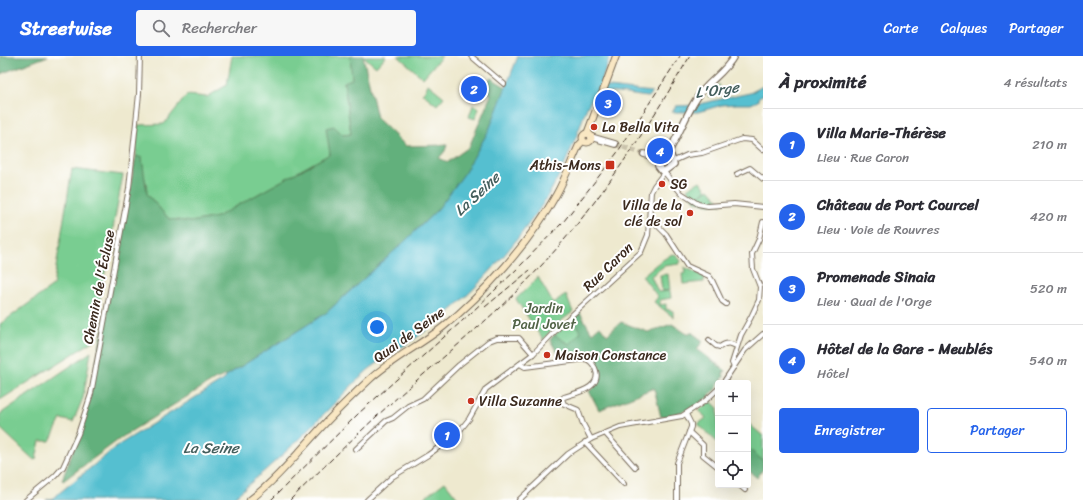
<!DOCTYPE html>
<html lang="fr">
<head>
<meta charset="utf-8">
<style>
	:root { --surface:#fff; --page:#f7f7f7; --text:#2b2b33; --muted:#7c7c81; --line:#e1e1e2; --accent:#2563eb }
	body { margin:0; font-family:Sriracha,sans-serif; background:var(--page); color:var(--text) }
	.controls { position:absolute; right:12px; bottom:12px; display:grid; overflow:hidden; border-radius:4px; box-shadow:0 4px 16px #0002 }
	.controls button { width:36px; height:36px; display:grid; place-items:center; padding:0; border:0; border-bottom:1px solid var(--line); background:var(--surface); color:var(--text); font:20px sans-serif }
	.you { position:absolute; left:377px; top:271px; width:14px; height:14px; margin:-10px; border:3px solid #fff; border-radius:50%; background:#1a73e8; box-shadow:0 0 0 6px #1a73e833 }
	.badge { display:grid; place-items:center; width:26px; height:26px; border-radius:50%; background:var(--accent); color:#fff; font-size:13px; font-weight:700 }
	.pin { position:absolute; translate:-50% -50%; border:2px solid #fff; box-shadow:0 1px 4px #0006 }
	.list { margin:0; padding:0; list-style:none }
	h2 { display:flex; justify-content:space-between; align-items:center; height:52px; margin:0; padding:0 16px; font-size:17px }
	h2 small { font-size:13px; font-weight:400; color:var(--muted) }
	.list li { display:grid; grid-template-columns:26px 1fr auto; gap:12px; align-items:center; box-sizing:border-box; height:72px; padding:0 16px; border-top:1px solid var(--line) }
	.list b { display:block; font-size:15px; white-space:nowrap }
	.list p { margin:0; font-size:13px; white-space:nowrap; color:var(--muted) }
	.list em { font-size:13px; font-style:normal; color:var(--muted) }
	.actions { display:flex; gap:8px; padding:12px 16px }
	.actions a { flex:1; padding:9px 0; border:1px solid var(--accent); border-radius:4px; text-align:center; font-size:14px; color:var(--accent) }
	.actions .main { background:var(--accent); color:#fff }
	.icon { flex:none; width:22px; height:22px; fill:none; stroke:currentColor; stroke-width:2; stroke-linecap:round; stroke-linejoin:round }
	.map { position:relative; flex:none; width:763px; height:444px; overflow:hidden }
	header { display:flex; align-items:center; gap:24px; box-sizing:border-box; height:56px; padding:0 20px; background:var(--accent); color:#fff }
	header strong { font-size:19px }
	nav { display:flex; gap:22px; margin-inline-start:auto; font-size:14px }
	.search { width:280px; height:36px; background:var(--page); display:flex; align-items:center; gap:10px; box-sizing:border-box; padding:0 14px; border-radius:4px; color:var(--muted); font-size:15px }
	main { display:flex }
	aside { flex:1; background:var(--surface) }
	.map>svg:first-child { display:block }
</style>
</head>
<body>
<header>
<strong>Streetwise</strong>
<div class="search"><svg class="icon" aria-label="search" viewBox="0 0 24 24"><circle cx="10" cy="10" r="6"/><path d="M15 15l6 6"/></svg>Rechercher</div>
<nav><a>Carte</a><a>Calques</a><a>Partager</a></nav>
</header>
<main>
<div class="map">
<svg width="763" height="444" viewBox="0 0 763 444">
	<rect width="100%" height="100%" fill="#fff"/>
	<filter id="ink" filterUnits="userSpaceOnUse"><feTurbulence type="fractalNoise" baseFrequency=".025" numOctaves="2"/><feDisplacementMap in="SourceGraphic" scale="8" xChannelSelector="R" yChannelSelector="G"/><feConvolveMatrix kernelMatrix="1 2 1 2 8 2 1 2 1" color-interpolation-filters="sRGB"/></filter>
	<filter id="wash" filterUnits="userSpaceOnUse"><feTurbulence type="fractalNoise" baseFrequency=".012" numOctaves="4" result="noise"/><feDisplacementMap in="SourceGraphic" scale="16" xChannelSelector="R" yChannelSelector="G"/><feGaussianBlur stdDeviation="0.9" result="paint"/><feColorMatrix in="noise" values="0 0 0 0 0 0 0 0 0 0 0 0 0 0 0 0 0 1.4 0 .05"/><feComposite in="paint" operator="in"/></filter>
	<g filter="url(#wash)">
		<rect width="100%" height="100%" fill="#eee9cf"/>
		<!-- green -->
		<g fill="#79cd91" stroke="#5a7c58">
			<polygon points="232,0 350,0 353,23 344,26 351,78 343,79 334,70 330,98 217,161 191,166 169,163 147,138 146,126 136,100 138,69 164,68 187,39 207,41 227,29"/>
			<polygon points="363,0 386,0 376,11"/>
			<polygon points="398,0 442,0 423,22"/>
			<polygon points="428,28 444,41 437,49 422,37 425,35"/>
			<polygon points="719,28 721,37 708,41 708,40"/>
			<polygon points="473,49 479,52 475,63 469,61"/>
			<polygon points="72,113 123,119 92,286 0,344 0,268 53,230"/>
			<polygon points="700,125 707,134 694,143 687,133"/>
			<path d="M709,133L722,148C713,148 702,149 694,144Z"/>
			<polygon points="672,198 677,200 681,205 679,208 664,210 651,220 658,236 670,235 671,242 660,244 660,249 666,248 666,253 673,255 673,261 654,246 658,241 642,220 658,207"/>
			<polygon points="684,211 704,220 704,226 683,228 682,218 685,217"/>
			<polygon points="668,218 670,234 662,235 660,219"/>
			<polygon points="538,221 553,247 566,239 573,256 557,268 543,284 516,243"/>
			<polygon points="572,264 581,276 568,289 554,279"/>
			<polygon points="91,296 83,342 73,366 61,363 50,385 40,385 36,403 34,404 0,372 0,358"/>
			<polygon points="711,345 718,352 718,387 698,368 706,362 699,354"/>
			<polygon points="748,367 763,380 763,413 748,414"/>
			<polygon points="445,426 459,444 421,444"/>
		</g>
		<!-- forest -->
		<g fill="#62b07b" stroke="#4e6d4c">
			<polygon points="0,0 48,0 0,18"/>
			<polygon points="350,0 363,0 377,62 406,90 447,89 445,95 439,102 448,106 469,91 491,39 485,30 491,22 506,31 489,74 464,118 438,153 403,187 326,257 229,318 214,324 125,379 63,425 62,424 85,363 119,191 136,100 142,102 147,138 169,163 191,166 217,161 330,98 326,72 334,70 343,79 351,78 344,26 352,23"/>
			<path d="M580,257L592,277L600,270L607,279L621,266L648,276L672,268L687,278L691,276L703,285L697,293L726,315L723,317L724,320L720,327H718V330C704,349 684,357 661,361L654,332L599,354L589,335C606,325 598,313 592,299L561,303L550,284L554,279L569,288L581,276L572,264Z"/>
			<polygon points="748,392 763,405 763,413 757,422 748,414"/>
		</g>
		<!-- water -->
		<g fill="#54bfd0" stroke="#487477">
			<path d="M518,0H610L601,27L609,31L652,36L648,41C635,40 609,33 597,39C588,44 584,59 581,68C568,104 551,140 527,170C500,207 467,243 431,271C411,287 388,298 368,314C345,335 324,359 301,381C279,403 255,423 231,444H46L53,442L120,388L225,323L226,320L326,257L403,187L438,153L464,118L489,74Z"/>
			<polygon points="763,30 763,39 758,43 758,45 751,48 736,48 722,49 698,56 672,56 676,50 697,49 703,47 750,37"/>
		</g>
	</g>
	<g filter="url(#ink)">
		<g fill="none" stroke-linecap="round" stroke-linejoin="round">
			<!-- tertiary-tunnel -->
			<polyline stroke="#cac3ac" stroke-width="5.5" stroke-dasharray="5.5 3" stroke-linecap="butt" points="615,88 644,98"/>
			<!-- minor casing -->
			<g stroke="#7a6d5c" stroke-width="6">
				<g id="minor">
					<polyline points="471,0 504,28"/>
					<polyline points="674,105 687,99 702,97 742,83 752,84 763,94"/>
					<polyline points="665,117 681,137 698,148 708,150 734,148 763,151"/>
					<polyline points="737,118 750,112 763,123"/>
					<polyline points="650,162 666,178 687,210 709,220 712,224 722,245 726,248"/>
					<path d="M709,284L716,290L720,291C726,286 730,287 736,290"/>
					<path d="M520,308L525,311L586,303C591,305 593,308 595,312C604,332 576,337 564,341L562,343L564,348L576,353L578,354L583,368L591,383"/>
					<polyline points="734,311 732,307 741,279 751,261 759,244 760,231 753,213 752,198 759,183 763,166"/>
					<polyline points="723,327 745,294 763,278"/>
					<polyline points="689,376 703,389 703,399 718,411"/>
					<polyline points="605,377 635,411"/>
					<polyline points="585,386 624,428"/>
					<polyline points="356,393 386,365 393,362 408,350 423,343 459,309 489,285 497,282 519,282 533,298"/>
					<polyline points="739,429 745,434"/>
					<polyline points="26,444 55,420 63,411 78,378 91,338 129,132 139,38 140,0"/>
					<polyline points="367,444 392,421 428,399 457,378 469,363 486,333 533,298 561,269 641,196 648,179 651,136 654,130 666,114"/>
					<polyline points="519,444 568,398 591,383 620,371 682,360 705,345 718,333"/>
					<polyline points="677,444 677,407 691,371 691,368 686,358"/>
				</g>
			</g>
			<!-- tertiary casing -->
			<g stroke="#7a6d5c" stroke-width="8">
				<g id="tertiary">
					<polyline points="591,81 615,88"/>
					<polyline points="644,98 661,103"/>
					<path d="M666,100C678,82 685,60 697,42C707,26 725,17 734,0"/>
					<polygon points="666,100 671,100 674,108 666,114 662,115 658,110 658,106"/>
				</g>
			</g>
			<!-- secondary casing -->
			<g stroke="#7a6d5c" stroke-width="8">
				<g id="secondary">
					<circle cx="587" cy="82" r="4.5"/>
					<polyline points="587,78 616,0"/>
					<path d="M250,444C276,424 296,399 318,375C334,357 352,340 369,324C391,303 419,290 443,271C484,238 531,185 556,139C565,123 571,106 579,89L583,85"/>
				</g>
			</g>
			<!-- minor -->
			<use href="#minor" stroke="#fff" stroke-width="4"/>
			<!-- tertiary -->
			<use href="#tertiary" stroke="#fff" stroke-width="5.5"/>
			<!-- secondary -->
			<use href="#secondary" stroke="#f9e7c3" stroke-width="6"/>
			<!-- rail -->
			<g stroke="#3b2a1e" stroke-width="1" stroke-dasharray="6 3" stroke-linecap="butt">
				<polyline points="485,251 530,214"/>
				<polyline points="271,444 359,357 471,257 518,212 564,165 617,97 680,0"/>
				<path d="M290,444C326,409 362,373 399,340C447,297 497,258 540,211C599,148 646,74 690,0"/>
			</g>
		</g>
	</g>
	<!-- markers -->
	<g fill="#c8321e" stroke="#fff" stroke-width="1.5">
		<circle cx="594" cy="71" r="4"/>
		<rect x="605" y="104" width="10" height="10" rx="2"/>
		<circle cx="662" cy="128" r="4"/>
		<circle cx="690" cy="157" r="4"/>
		<circle cx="547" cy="299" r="4"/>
		<circle cx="471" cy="345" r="4"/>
	</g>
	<g text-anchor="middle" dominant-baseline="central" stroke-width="4" stroke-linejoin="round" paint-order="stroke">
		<!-- poi labels -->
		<g font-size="14" fill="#3b2a1e" stroke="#fff" text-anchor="start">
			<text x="602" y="71">La Bella Vita</text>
			<text x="601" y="109" text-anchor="end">Athis-Mons</text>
			<text x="670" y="128">SG</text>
			<text x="682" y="149" text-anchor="end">Villa de la<tspan x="682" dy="16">clé de sol</tspan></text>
			<text x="555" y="299">Maison Constance</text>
			<text x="479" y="345">Villa Suzanne</text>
		</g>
		<!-- street labels -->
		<g font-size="14" fill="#3b2a1e" stroke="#fff">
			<text transform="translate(608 211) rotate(-44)">Rue Caron</text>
			<text transform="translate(99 231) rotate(-79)">Chemin de l'Écluse</text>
			<text transform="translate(409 279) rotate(-36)">Quai de Seine</text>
		</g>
		<!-- park labels -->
		<g font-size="14" fill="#516346" stroke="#fff">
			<text x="544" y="252">Jardin<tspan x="544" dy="16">Paul Jovet</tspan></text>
		</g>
		<!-- water labels -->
		<g font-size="15" font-style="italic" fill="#445e5c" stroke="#fff">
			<text transform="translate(717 34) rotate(-8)">L'Orge</text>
			<text transform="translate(477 138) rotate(-43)">La Seine</text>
			<text x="211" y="392">La Seine</text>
		</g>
	</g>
</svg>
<div class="controls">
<button>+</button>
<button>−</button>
<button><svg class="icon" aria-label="locate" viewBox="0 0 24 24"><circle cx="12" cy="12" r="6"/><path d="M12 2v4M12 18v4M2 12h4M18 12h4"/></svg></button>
</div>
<div class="you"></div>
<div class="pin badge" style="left:447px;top:379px">1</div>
<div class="pin badge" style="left:474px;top:33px">2</div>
<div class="pin badge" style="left:608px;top:47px">3</div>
<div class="pin badge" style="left:660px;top:95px">4</div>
</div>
<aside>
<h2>À proximité<small>4 résultats</small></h2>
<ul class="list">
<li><span class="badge">1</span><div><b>Villa Marie-Thérèse</b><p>Lieu · Rue Caron</p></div><em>210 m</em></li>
<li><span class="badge">2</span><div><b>Château de Port Courcel</b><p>Lieu · Voie de Rouvres</p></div><em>420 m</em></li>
<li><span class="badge">3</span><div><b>Promenade Sinaia</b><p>Lieu · Quai de l'Orge</p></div><em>520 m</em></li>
<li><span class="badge">4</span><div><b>Hôtel de la Gare - Meublés</b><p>Hôtel</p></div><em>540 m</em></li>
</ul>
<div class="actions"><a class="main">Enregistrer</a><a>Partager</a></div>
</aside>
</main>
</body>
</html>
